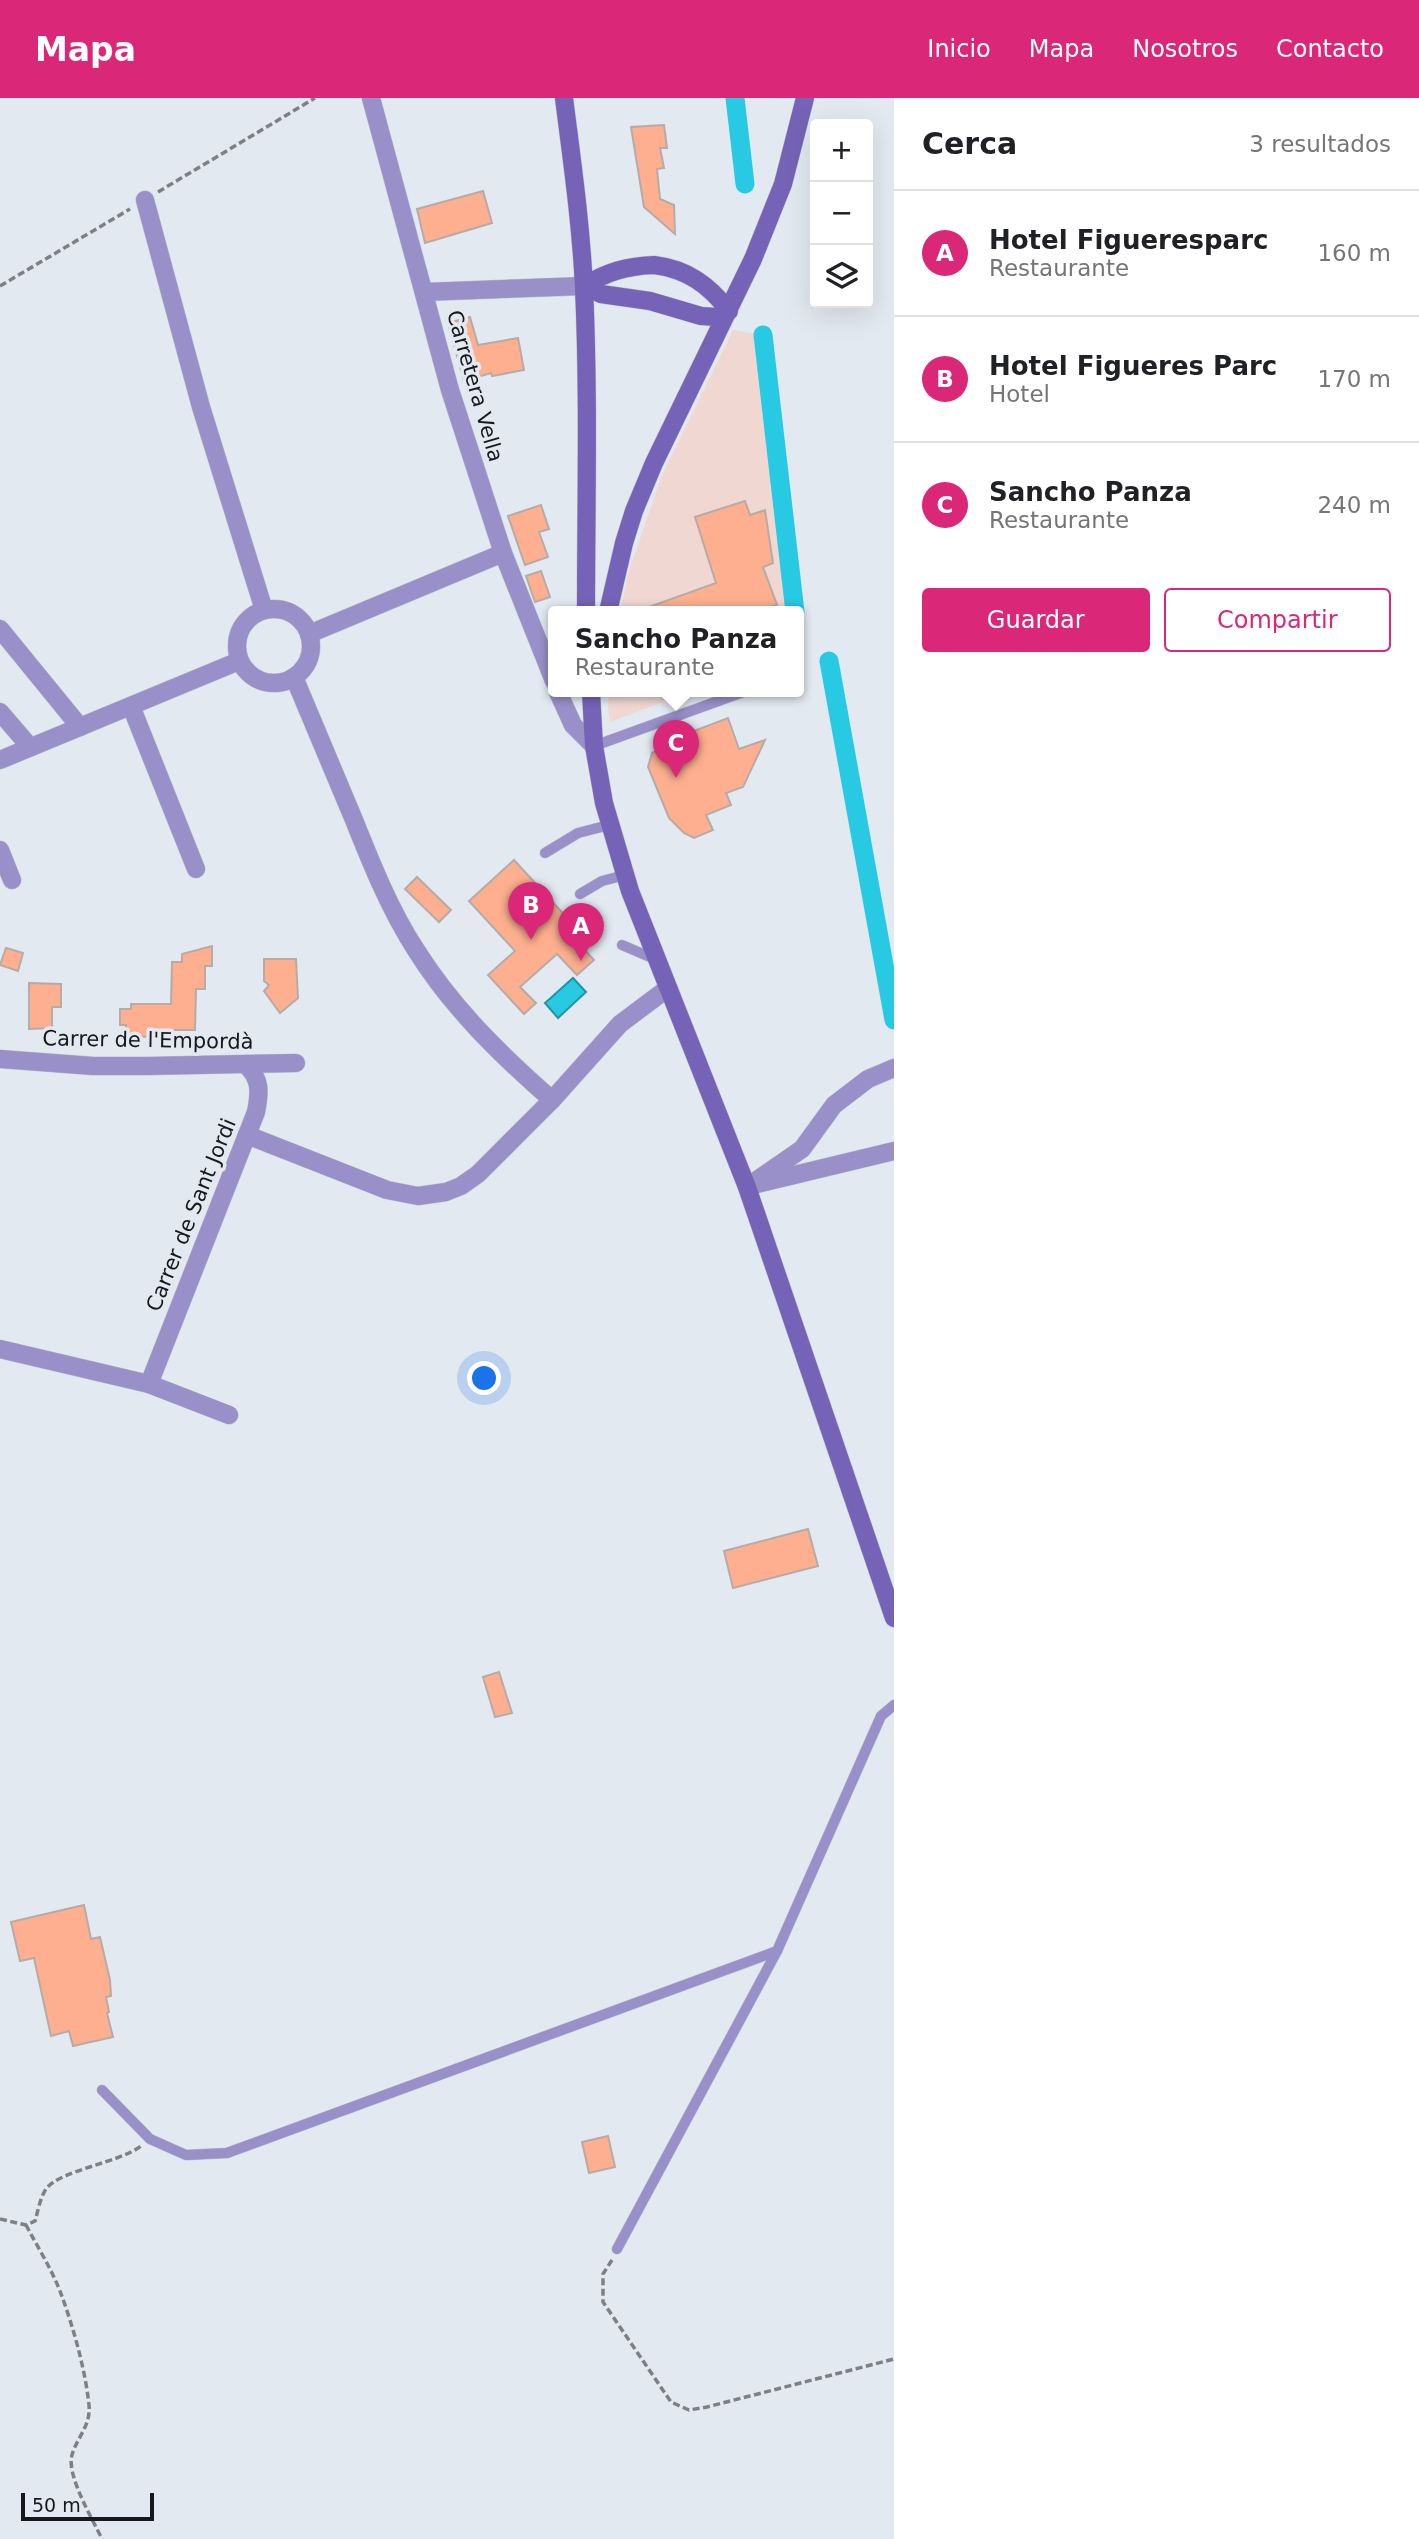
<!DOCTYPE html>
<html lang="es">
<head>
<meta charset="utf-8">
<style>
	:root { --surface:#fff; --page:#f2f2f2; --text:#202124; --muted:#757577; --line:#e0e0e0; --accent:#db2777 }
	body { margin:0; font-family:"DejaVu Sans",sans-serif; background:var(--page); color:var(--text) }
	.controls { position:absolute; right:21px; top:21px; display:grid; overflow:hidden; border-radius:7px; box-shadow:0 7px 28px #0002 }
	.controls button { width:63px; height:63px; display:grid; place-items:center; padding:0; border:0; border-bottom:2px solid var(--line); background:var(--surface); color:var(--text); font:35px sans-serif }
	.scale { position:absolute; left:21px; bottom:18px; width:133px; box-sizing:border-box; padding-left:7px; border:4px solid #16181b; border-top:0; font-size:19px; line-height:24px; white-space:nowrap; color:#16181b; -webkit-text-stroke:5px #e2e9f1; paint-order:stroke }
	.you { position:absolute; left:485px; top:1281px; width:24px; height:24px; margin:-18px; border:5px solid #fff; border-radius:50%; background:#1a73e8; box-shadow:0 0 0 10px #1a73e833 }
	.badge { display:grid; place-items:center; width:46px; height:46px; border-radius:50%; background:var(--accent); color:#fff; font-size:23px; font-weight:700 }
	.pin { position:absolute; translate:-50% -58px; filter:drop-shadow(0 2px 4px #0008) }
	.pin::after { content:''; position:absolute; top:37px; width:24px; height:21px; background:inherit; clip-path:polygon(0 0,100% 0,50% 100%) }
	.popup { position:absolute; left:548px; top:508px; width:256px; height:91px; box-sizing:border-box; display:grid; place-content:center; border-radius:7px; background:var(--surface); filter:drop-shadow(0 2px 5px #0005); font-size:23px; white-space:nowrap; color:var(--muted) }
	.popup b { font-size:26px; color:var(--text) }
	.popup::after { content:''; position:absolute; left:50%; top:100%; margin-left:-14px; border:14px solid transparent; border-top-color:var(--surface) }
	.list { margin:0; padding:0; list-style:none }
	h2 { display:flex; justify-content:space-between; align-items:center; height:91px; margin:0; padding:0 28px; font-size:30px }
	h2 small { font-size:23px; font-weight:400; color:var(--muted) }
	.list li { display:grid; grid-template-columns:46px 1fr auto; gap:21px; align-items:center; box-sizing:border-box; height:126px; padding:0 28px; border-top:2px solid var(--line) }
	.list b { display:block; font-size:26px; white-space:nowrap }
	.list p { margin:0; font-size:23px; white-space:nowrap; color:var(--muted) }
	.list em { font-size:23px; font-style:normal; color:var(--muted) }
	.actions { display:flex; gap:14px; padding:21px 28px }
	.actions a { flex:1; padding:16px 0; border:2px solid var(--accent); border-radius:7px; text-align:center; font-size:24px; color:var(--accent) }
	.actions .main { background:var(--accent); color:#fff }
	.icon { flex:none; width:38px; height:38px; fill:none; stroke:currentColor; stroke-width:2; stroke-linecap:round; stroke-linejoin:round }
	.map { position:relative; flex:none; width:894px; height:2441px; overflow:hidden }
	header { display:flex; align-items:center; gap:42px; box-sizing:border-box; height:98px; padding:0 35px; background:var(--accent); color:#fff }
	header strong { font-size:33px }
	nav { display:flex; gap:38px; margin-inline-start:auto; font-size:24px }
	main { display:flex }
	aside { flex:1; background:var(--surface) }
	.map>svg:first-child { display:block }
</style>
</head>
<body>
<header>
<strong>Mapa</strong>
<nav><a>Inicio</a><a>Mapa</a><a>Nosotros</a><a>Contacto</a></nav>
</header>
<main>
<div class="map">
<svg width="894" height="2441" viewBox="0 0 894 2441">
	<rect width="100%" height="100%" fill="#e2e9f1"/>
	<!-- commercial -->
	<g fill="#f1d7d1">
		<polygon points="733,232 756,236 788,514 620,514 628,476 661,379"/>
		<polygon points="609,594 690,594 610,624 608,609"/>
	</g>
	<!-- water -->
	<polygon fill="#28c9e3" stroke="#2394a7" stroke-width="2" points="573,880 586,894 558,920 545,905"/>
	<g fill="none" stroke-linecap="round" stroke-linejoin="round">
		<!-- canal -->
		<g stroke="#28c9e3" stroke-width="19">
			<polyline points="735,0 745,86"/>
			<polyline points="763,237 795,514"/>
			<polyline points="829,563 894,922"/>
		</g>
	</g>
	<!-- building -->
	<g fill="#fdaf8f" stroke="#b6aba7" stroke-width="2">
		<polygon points="664,27 667,50 660,50 664,70 657,71 660,101 674,107 675,136 644,109 631,29"/>
		<polygon points="483,93 492,125 425,145 417,111"/>
		<polygon points="470,219 478,247 518,240 524,272 492,278 491,275 464,283 448,225"/>
		<polygon points="745,403 750,417 765,412 773,465 763,469 777,507 758,514 641,514 641,512 716,485 695,419"/>
		<polygon points="541,407 549,431 539,434 548,459 525,467 508,418"/>
		<polygon points="541,473 550,499 535,504 526,478"/>
		<polygon points="728,620 739,651 765,642 743,689 726,695 731,707 706,717 713,732 694,740 684,735 669,720 648,669 652,655 667,647 665,644"/>
		<polygon points="514,762 570,823 563,829 594,862 577,877 557,856 520,889 536,905 524,916 488,877 515,853 469,803"/>
		<polygon points="417,779 451,812 439,824 405,791"/>
		<polygon points="212,848 212,868 205,868 205,891 196,891 195,932 163,932 163,936 151,936 151,939 126,938 126,927 120,927 120,911 131,911 131,906 171,906 172,864 182,864 182,856"/>
		<polygon points="6,850 23,855 18,873 0,867"/>
		<polygon points="264,861 296,861 298,900 280,915 264,893 269,887 264,883"/>
		<polygon points="29,885 61,886 61,909 52,909 52,930 29,931"/>
		<polygon points="808,1431 818,1468 733,1490 724,1453"/>
		<polygon points="499,1574 512,1615 495,1619 483,1579"/>
		<polygon points="84,1807 91,1841 100,1839 110,1882 111,1898 106,1899 109,1914 107,1915 113,1939 73,1948 69,1933 51,1938 34,1860 20,1863 11,1824"/>
		<polygon points="608,2038 615,2069 589,2075 582,2044"/>
	</g>
	<g fill="none" stroke-linecap="round" stroke-linejoin="round">
		<!-- service casing -->
		<g stroke="#bdc3ca" stroke-width="11">
			<g id="service">
				<polyline points="594,648 743,594"/>
				<polyline points="545,755 578,735 609,727"/>
				<polyline points="580,796 602,783 625,777"/>
				<polyline points="622,847 657,862"/>
				<polyline points="102,1992 150,2041 186,2057 227,2055 777,1853"/>
				<polyline points="617,2151 777,1853 881,1618 894,1607"/>
			</g>
		</g>
		<!-- minor casing -->
		<g stroke="#bdc3ca" stroke-width="19">
			<g id="minor">
				<polyline points="371,0 450,292 503,455 554,583"/>
				<polyline points="145,102 201,309 264,512"/>
				<polyline points="424,194 584,188"/>
				<circle cx="274" cy="548" r="37"/>
				<polyline points="0,531 80,629"/>
				<polyline points="309,536 503,455"/>
				<path d="M294,579C314,627 334,675 354,722C372,767 390,812 416,852C453,911 501,957 552,1002"/>
				<polyline points="558,594 573,627 594,648"/>
				<polyline points="131,608 196,771"/>
				<polyline points="0,614 30,649"/>
				<polyline points="0,662 239,563"/>
				<polyline points="0,752 12,782"/>
				<polyline points="0,961 93,968 148,968 296,965"/>
				<polyline points="247,1037 387,1092 418,1098 446,1094 461,1088 478,1076 552,1002 620,926 668,890"/>
				<polyline points="757,1086 894,1053"/>
				<polyline points="747,1089 802,1051 834,1007 868,981 894,970"/>
				<polyline points="0,1251 149,1286 229,1317"/>
				<path d="M149,1286L256,1014C260,994 261,980 245,966"/>
			</g>
		</g>
		<!-- secondary casing -->
		<g stroke="#bdc3ca" stroke-width="19">
			<g id="secondary">
				<path d="M564,0C572,63 581,126 584,190C589,298 586,406 586,514"/>
				<path d="M654,167C687,171 709,187 729,213L717,219L701,218L650,203L601,196L584,188C607,174 626,168 654,167Z"/>
				<polyline points="608,514 624,445 634,413 654,365 753,161 783,86 805,0"/>
				<polyline points="591,594 594,648 604,705 630,793 747,1089 894,1520"/>
			</g>
		</g>
		<!-- path -->
		<g stroke="#7c8186" stroke-width="3.5" stroke-dasharray="7 3.5" stroke-linecap="butt">
			<polyline points="158,94 315,0"/>
			<polyline points="0,188 130,111"/>
			<path d="M0,2121L26,2127L35,2123C38,2113 40,2100 46,2091C60,2072 119,2065 141,2048"/>
			<path d="M26,2127C37,2148 51,2170 60,2193C73,2228 85,2270 89,2307C91,2328 77,2339 72,2357C66,2377 93,2422 102,2441"/>
			<polyline points="612,2162 603,2176 603,2204 671,2304 689,2312 707,2309 894,2261"/>
		</g>
		<!-- service -->
		<use href="#service" stroke="#9990c9" stroke-width="10"/>
		<!-- minor -->
		<use href="#minor" stroke="#9990c9" stroke-width="18"/>
		<!-- secondary -->
		<use href="#secondary" stroke="#7563b7" stroke-width="18"/>
	</g>
	<g text-anchor="middle" dominant-baseline="central" stroke-width="7" stroke-linejoin="round" paint-order="stroke">
		<!-- street labels -->
		<g font-size="21" fill="#16181b" stroke="#e2e9f1">
			<text transform="translate(475 288) rotate(74)">Carretera Vella</text>
			<text transform="translate(148 942) rotate(1)">Carrer de l'Empordà</text>
			<text transform="translate(191 1117) rotate(-68)">Carrer de Sant Jordi</text>
		</g>
	</g>
</svg>
<div class="controls">
<button>+</button>
<button>−</button>
<button><svg class="icon" aria-label="layers" viewBox="0 0 24 24"><path d="M12 4l9 5-9 5-9-5zM3 14l9 5 9-5"/></svg></button>
</div>
<div class="scale">50 m</div>
<div class="you"></div>
<div class="pin badge" style="left:581px;top:863px">A</div>
<div class="pin badge" style="left:531px;top:842px">B</div>
<div class="pin badge" style="left:676px;top:680px">C</div>
<div class="popup"><b>Sancho Panza</b>Restaurante</div>
</div>
<aside>
<h2>Cerca<small>3 resultados</small></h2>
<ul class="list">
<li><span class="badge">A</span><div><b>Hotel Figueresparc</b><p>Restaurante</p></div><em>160 m</em></li>
<li><span class="badge">B</span><div><b>Hotel Figueres Parc</b><p>Hotel</p></div><em>170 m</em></li>
<li><span class="badge">C</span><div><b>Sancho Panza</b><p>Restaurante</p></div><em>240 m</em></li>
</ul>
<div class="actions"><a class="main">Guardar</a><a>Compartir</a></div>
</aside>
</main>
</body>
</html>
